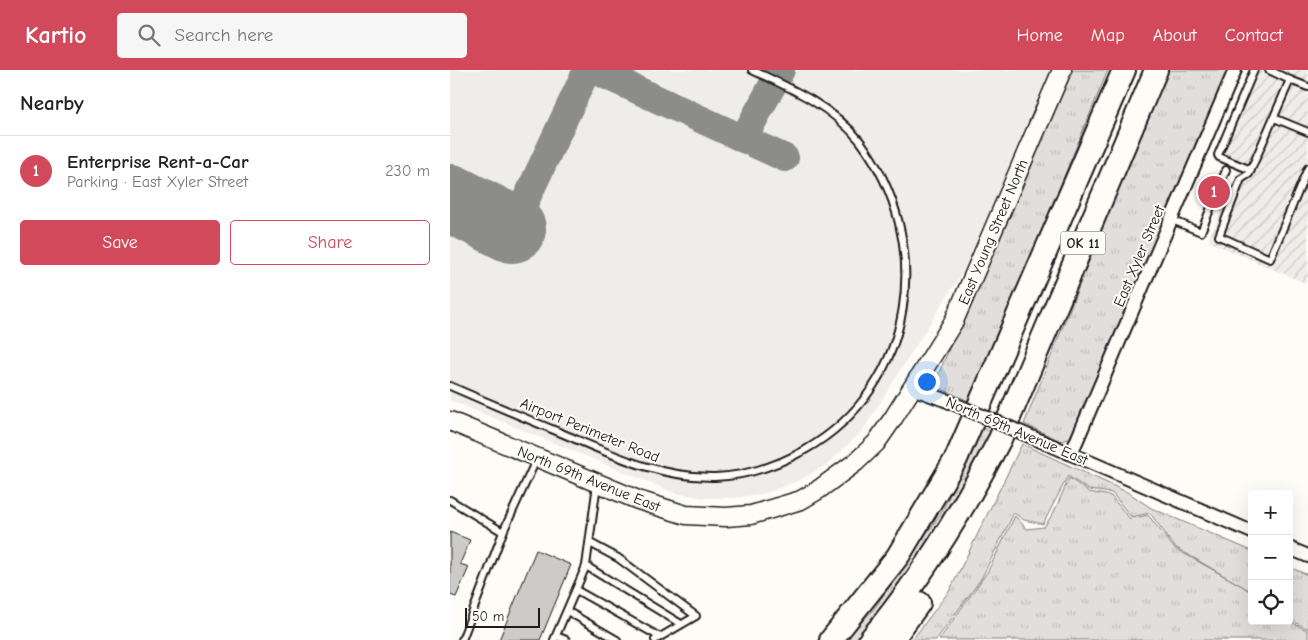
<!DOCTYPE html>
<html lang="en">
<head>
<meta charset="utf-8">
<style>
	:root { --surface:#fff; --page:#f6f6f6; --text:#222; --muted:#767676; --line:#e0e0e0; --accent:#d1495b }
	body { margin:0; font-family:"Comic Neue",sans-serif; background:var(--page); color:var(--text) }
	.controls { position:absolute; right:15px; bottom:15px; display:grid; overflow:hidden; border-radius:5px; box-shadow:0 5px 20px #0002 }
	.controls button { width:45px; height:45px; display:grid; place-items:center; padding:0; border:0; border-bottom:1px solid var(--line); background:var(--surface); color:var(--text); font:25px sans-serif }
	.scale { position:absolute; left:15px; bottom:12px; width:75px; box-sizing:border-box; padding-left:5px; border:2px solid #1c1c1c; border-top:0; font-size:14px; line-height:18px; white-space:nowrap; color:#1c1c1c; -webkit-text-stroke:4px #fdfcf7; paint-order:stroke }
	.you { position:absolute; left:476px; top:311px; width:18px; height:18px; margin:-12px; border:4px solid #fff; border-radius:50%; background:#1a73e8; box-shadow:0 0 0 8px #1a73e833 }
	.badge { display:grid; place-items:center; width:32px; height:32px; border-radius:50%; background:var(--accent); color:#fff; font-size:16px; font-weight:700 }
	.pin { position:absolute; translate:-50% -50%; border:2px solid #fff; box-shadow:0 1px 5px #0006 }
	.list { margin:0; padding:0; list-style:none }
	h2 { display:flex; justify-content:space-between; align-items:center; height:65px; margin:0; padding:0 20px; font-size:21px }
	h2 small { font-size:16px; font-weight:400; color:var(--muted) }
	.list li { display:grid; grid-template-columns:32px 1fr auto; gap:15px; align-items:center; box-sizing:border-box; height:70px; padding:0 20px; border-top:1px solid var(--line) }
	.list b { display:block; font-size:19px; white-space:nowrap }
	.list p { margin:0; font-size:16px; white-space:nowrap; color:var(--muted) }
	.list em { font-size:16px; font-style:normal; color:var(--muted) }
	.actions { display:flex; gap:10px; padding:15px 20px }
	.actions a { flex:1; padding:11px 0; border:1px solid var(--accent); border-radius:5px; text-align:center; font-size:18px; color:var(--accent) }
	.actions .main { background:var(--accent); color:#fff }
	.icon { flex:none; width:28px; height:28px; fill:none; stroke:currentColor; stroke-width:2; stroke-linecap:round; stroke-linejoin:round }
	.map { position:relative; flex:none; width:858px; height:570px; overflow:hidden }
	header { display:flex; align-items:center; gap:30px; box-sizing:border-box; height:70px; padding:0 25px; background:var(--accent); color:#fff }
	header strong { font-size:24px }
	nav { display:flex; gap:28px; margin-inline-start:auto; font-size:18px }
	.search { width:350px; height:45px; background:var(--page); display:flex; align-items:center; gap:12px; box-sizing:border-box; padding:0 18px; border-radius:5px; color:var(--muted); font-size:19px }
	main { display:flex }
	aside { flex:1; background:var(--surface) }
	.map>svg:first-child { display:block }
</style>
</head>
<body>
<header>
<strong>Kartio</strong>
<div class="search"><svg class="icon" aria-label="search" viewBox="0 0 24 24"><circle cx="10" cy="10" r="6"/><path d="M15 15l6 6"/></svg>Search here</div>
<nav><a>Home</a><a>Map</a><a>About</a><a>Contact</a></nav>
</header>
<main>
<aside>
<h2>Nearby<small></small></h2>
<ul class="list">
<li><span class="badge">1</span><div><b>Enterprise Rent-a-Car</b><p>Parking · East Xyler Street</p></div><em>230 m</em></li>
</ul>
<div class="actions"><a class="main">Save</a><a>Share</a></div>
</aside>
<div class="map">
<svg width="858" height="570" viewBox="0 0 858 570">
	<defs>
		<pattern id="industrial-furrows" width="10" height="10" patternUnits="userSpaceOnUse" patternTransform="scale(1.25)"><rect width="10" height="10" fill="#eeede9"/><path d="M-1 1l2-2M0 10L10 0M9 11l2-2" fill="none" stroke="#cccbc7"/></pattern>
		<pattern id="grass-tufts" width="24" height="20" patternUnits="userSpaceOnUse" patternTransform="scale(1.25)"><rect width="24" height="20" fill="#e0dfdb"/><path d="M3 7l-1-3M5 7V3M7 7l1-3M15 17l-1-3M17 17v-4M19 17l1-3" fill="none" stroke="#c0bfbb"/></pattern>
	</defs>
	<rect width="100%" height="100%" fill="#fdfcf7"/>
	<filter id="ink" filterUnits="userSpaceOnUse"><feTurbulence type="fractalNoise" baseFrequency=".02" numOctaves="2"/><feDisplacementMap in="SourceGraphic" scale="10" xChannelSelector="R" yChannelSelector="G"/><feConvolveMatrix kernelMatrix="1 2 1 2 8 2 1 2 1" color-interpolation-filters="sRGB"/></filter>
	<g filter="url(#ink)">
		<!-- built -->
		<polygon fill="#eeede9" points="0,0 601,0 516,196 413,360 378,394 348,411 316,423 284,428 255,428 225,423 0,330"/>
		<!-- industrial -->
		<polygon fill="url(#industrial-furrows)" points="800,0 858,0 858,206 855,213 758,171 789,98 763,88"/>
		<!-- grass -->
		<g fill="url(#grass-tufts)" stroke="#7e7e7c">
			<polygon points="617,0 658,0 521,332 487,317 486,310"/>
			<polygon points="718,0 778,0 626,358 619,369 611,371 574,354 659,141"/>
			<polygon points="532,358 543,362 488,465 411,570 395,570 423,540 491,443"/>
			<polygon points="572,374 679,423 701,438 802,481 802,522 725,477 700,443 681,447 662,423 639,420 618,406 593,454 574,450 564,443 531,509 486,570 462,570 500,520"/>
			<polygon points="619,408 639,422 661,426 680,449 698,445 724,478 792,516 802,523 802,551 839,551 858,561 858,570 489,570 538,501 565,446 577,459 594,457 604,442"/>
			<polygon points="839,497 858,505 858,559 839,549"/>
		</g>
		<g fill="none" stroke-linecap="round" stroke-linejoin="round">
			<!-- taxiway -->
			<g stroke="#8c8c8a" stroke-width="28">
				<polyline points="144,0 335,88"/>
				<polyline points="293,69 331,0"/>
				<polyline points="62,159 137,0"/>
			</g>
			<!-- runway -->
			<polyline stroke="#8c8c8a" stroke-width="68" points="0,128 62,159"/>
		</g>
		<!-- building -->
		<g fill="#cccbc8" stroke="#1c1c1c">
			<polygon points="0,462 20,470 10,494 19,497 6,527 0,525"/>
			<polygon points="86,480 121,495 90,570 49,570"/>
		</g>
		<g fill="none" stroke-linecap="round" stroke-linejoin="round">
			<!-- lane casing -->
			<g stroke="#1c1c1c" stroke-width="10">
				<g id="lane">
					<polyline points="819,0 840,10 799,104 791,109 769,166 820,189 858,98"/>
					<polyline points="840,10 858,17"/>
					<polyline points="824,48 858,62"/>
					<polyline points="801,100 769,87 768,85 804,0"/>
					<polyline points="722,150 751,162 776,100"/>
					<path d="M0,316C39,333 77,349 116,365C165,386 211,408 265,407C296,406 328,395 355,380C467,316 485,171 410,71C383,37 341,18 302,0"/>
					<polyline points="0,430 53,462 12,570"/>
					<polyline points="53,462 87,388"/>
					<polyline points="140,473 168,488 246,546 205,570"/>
					<polyline points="136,496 231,554"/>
					<polyline points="126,520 210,567"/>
					<polyline points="117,541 167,570"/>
					<polyline points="106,566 116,570"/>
					<polyline points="104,570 136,496 147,414"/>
				</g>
			</g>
			<!-- street casing -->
			<g stroke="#1c1c1c" stroke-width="16">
				<g id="street">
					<polyline points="462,318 495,330"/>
					<polyline points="591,371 802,462"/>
					<polyline points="621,384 785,0"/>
					<polyline points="839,478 858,486"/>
				</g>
			</g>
			<!-- secondary casing -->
			<g stroke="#1c1c1c" stroke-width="21">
				<polyline id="secondary" points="0,351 188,430 236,445 276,447 301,445 351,430 368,420 406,392 426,373 444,347 504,251 612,0"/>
			</g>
			<!-- highway casing -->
			<g stroke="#1c1c1c" stroke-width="26">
				<g id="highway">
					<polyline points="381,570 448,486 506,389 674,0"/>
					<path d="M420,570C472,508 513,440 550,369L706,0"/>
					<polyline points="442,570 469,533"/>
				</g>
			</g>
			<!-- lane -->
			<use href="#lane" stroke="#fdfcf7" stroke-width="6"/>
			<!-- street -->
			<use href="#street" stroke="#fdfcf7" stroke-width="12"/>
			<!-- secondary -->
			<use href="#secondary" stroke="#fdfcf7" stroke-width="18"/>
			<!-- highway -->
			<use href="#highway" stroke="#fdfcf7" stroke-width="22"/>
			<!-- street-bridge casing -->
			<g stroke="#1c1c1c" stroke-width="16" stroke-linecap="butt">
				<polyline id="street-bridge" points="495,330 591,371"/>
			</g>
			<!-- street-bridge -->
			<use href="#street-bridge" stroke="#fdfcf7" stroke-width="12"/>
		</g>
	</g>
	<g text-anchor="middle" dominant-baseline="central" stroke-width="4" stroke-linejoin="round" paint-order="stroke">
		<!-- shield labels -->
		<rect fill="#fdfcf7" stroke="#605f5e" stroke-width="1" x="610.5" y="161.5" width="45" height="23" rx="4"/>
		<g font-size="14" font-weight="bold" fill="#1c1c1c">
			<text x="633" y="173">OK 11</text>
		</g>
		<!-- street labels -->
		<g font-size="15" fill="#1c1c1c" stroke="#fdfcf7">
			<text transform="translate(543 162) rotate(-67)">East Young Street North</text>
			<text transform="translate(689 186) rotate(-67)">East Xyler Street</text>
			<text transform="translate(140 360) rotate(22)">Airport Perimeter Road</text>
			<text transform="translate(567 361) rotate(23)">North 69th Avenue East</text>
			<text transform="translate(139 409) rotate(22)">North 69th Avenue East</text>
		</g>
	</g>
</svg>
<div class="controls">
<button>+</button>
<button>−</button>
<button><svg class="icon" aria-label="locate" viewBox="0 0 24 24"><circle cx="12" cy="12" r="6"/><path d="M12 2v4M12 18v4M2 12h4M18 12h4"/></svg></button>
</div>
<div class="scale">50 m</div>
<div class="you"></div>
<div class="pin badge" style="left:764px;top:122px">1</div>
</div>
</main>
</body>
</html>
